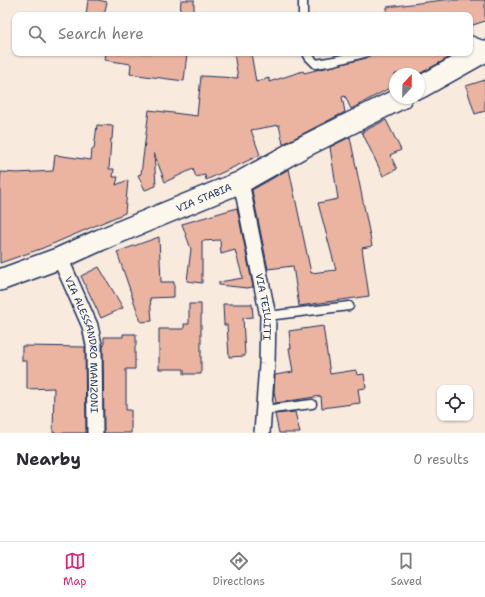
<!DOCTYPE html>
<html lang="en">
<head>
<meta charset="utf-8">
<style>
	:root { --surface:#fff; --page:#f7f7f7; --text:#2b2b33; --muted:#7c7c81; --line:#e1e1e2; --accent:#db2777 }
	body { margin:0; font-family:"Shantell Sans",sans-serif; background:var(--page); color:var(--text) }
	.controls { position:absolute; right:12px; bottom:12px; display:grid; overflow:hidden; border-radius:8px; box-shadow:0 1px 3px #0004 }
	.controls button { width:36px; height:36px; display:grid; place-items:center; padding:0; border:0; border-bottom:1px solid var(--line); background:var(--surface); color:var(--text); font:20px sans-serif }
	.compass { position:absolute; left:389px; top:68px; width:36px; height:36px; border-radius:50%; background:var(--surface); box-shadow:0 1px 3px #0004; rotate:22deg }
	.list { margin:0; padding:0; list-style:none }
	h2 { display:flex; justify-content:space-between; align-items:center; height:52px; margin:0; padding:0 16px; font-size:17px }
	h2 small { font-size:13px; font-weight:400; color:var(--muted) }
	.icon { flex:none; width:22px; height:22px; fill:none; stroke:currentColor; stroke-width:2; stroke-linecap:round; stroke-linejoin:round }
	.map { position:relative; flex:none; width:485px; height:433px; overflow:hidden }
	.search { position:absolute; background:var(--surface); box-shadow:0 1px 3px #0004; left:12px; right:12px; top:12px; height:44px; display:flex; align-items:center; gap:10px; box-sizing:border-box; padding:0 14px; border-radius:8px; color:var(--muted); font-size:15px }
	.sheet { height:108px; background:var(--surface) }
	nav { display:flex; justify-content:space-around; align-items:center; box-sizing:border-box; height:56px; border-top:1px solid var(--line); background:var(--surface); font-size:11px; color:var(--muted) }
	nav a { display:grid; justify-items:center; gap:2px }
	nav .on { color:var(--accent) }
	.map>svg:first-child { display:block }
</style>
</head>
<body>
<div class="map">
<svg width="485" height="433" viewBox="0 0 485 433">
	<rect width="100%" height="100%" fill="#f8eadd"/>
	<filter id="ink" filterUnits="userSpaceOnUse"><feTurbulence type="fractalNoise" baseFrequency=".025" numOctaves="2"/><feDisplacementMap in="SourceGraphic" scale="8" xChannelSelector="R" yChannelSelector="G"/><feConvolveMatrix kernelMatrix="1 2 1 2 8 2 1 2 1" color-interpolation-filters="sRGB"/></filter>
	<g filter="url(#ink)">
		<!-- building -->
		<g fill="#ebb4a1" stroke="#1b2f5e">
			<polygon points="88,0 98,0 107,2 104,15 86,15"/>
			<polygon points="181,0 194,0 194,15 180,15"/>
			<polygon points="443,0 485,0 485,21 470,26 470,15 387,15 387,7"/>
			<polygon points="106,53 187,53 184,81 130,74 131,64 105,60"/>
			<polygon points="234,53 251,53 256,82 269,78 269,82 303,71 304,73 366,58 370,55 377,53 454,53 454,55 419,74 395,74 395,85 351,109 345,96 342,97 345,112 283,144 279,125 251,130 260,155 206,180 205,175 196,177 193,169 165,182 154,153 156,186 145,190 138,175 141,174 149,110 197,116 201,76 238,78"/>
			<polygon points="485,80 485,111 475,114 466,86"/>
			<polygon points="386,120 401,150 390,155 397,169 383,176 362,132"/>
			<polygon points="97,125 113,126 112,139 111,139 109,169 114,169 113,177 118,177 116,185 128,180 125,213 43,248 0,263 0,183 1,172 17,173 53,171 55,155 91,160 92,149 94,149"/>
			<polygon points="350,137 372,246 362,248 369,296 299,306 293,266 268,269 252,190 289,169 311,273 336,270 318,203 338,199 330,147"/>
			<polygon points="237,208 253,287 247,288 219,285 219,282 243,278 235,250 221,254 220,240 202,241 202,283 187,281 191,249 182,224"/>
			<polygon points="159,237 161,282 174,282 174,297 150,298 152,321 141,322 117,252"/>
			<polygon points="99,267 123,308 101,318 81,276"/>
			<polygon points="189,304 201,304 201,374 184,374 184,369 159,369 159,329 184,329 184,324 189,324"/>
			<polygon points="223,304 252,304 253,317 243,318 245,356 229,357 227,325 224,325"/>
			<polygon points="323,326 330,374 356,370 357,375 364,374 366,388 358,389 360,403 322,408 321,396 276,403 274,391 275,375 293,372 289,348 291,348 289,331"/>
			<polygon points="123,334 136,334 136,346 135,346 135,369 126,369 126,410 131,410 131,433 104,433 103,346 104,346 104,337 123,337"/>
			<polygon points="22,346 85,347 86,433 53,433 54,388 27,389 27,361 22,361"/>
			<polygon points="295,412 300,433 279,433 275,414"/>
		</g>
		<g fill="none" stroke-linecap="round" stroke-linejoin="round">
			<!-- service casing -->
			<g stroke="#1b2f5e" stroke-width="11">
				<g id="service">
					<polyline points="303,15 303,0"/>
					<polyline points="470,40 485,46"/>
					<polyline points="307,53 309,57 316,64 334,61 365,53"/>
					<polyline points="268,316 349,306"/>
					<polyline points="264,410 312,404"/>
				</g>
			</g>
			<!-- minor casing -->
			<g stroke="#1b2f5e" stroke-width="18">
				<g id="minor">
					<path id="s1" d="M241,182L268,316L267,364L262,433"/>
					<path id="s2" d="M60,258L90,326L94,345L95,433"/>
				</g>
			</g>
			<!-- secondary casing -->
			<g stroke="#1b2f5e" stroke-width="24">
				<g id="secondary">
					<polyline points="419,88 485,51"/>
					<path id="s3" d="M0,280L60,258L100,240L241,182L301,148L401,98"/>
				</g>
			</g>
			<!-- service -->
			<use href="#service" stroke="#fbf7ec" stroke-width="8"/>
			<!-- minor -->
			<use href="#minor" stroke="#fbf7ec" stroke-width="15"/>
			<!-- secondary -->
			<use href="#secondary" stroke="#fbf7ec" stroke-width="21"/>
		</g>
	</g>
	<g text-anchor="middle" dominant-baseline="central" stroke-width="3.5" stroke-linejoin="round" paint-order="stroke">
		<!-- street labels -->
		<g font-size="10" fill="#1b2f5e" stroke="#fbf7ec">
			<text stroke="none"><textPath href="#s3" startOffset="220">VIA STABIA</textPath></text>
			<text stroke="none"><textPath href="#s1" startOffset="127">VIA TEILLITI</textPath></text>
			<text stroke="none"><textPath href="#s2" startOffset="91">VIA ALESSANDRO MANZONI</textPath></text>
		</g>
	</g>
</svg>
<div class="controls">
<button><svg class="icon" aria-label="locate" viewBox="0 0 24 24"><circle cx="12" cy="12" r="6"/><path d="M12 2v4M12 18v4M2 12h4M18 12h4"/></svg></button>
</div>
<svg class="compass" viewBox="-18 -18 36 36"><path d="M0-13l5 13h-10z" fill="#e53935"/><path d="M0 13l5-13h-10z" fill="#7c7c81"/></svg>
<div class="search"><svg class="icon" aria-label="search" viewBox="0 0 24 24"><circle cx="10" cy="10" r="6"/><path d="M15 15l6 6"/></svg>Search here</div>
</div>
<section class="sheet">
<h2>Nearby<small>0 results</small></h2>
<ul class="list">
</ul>
</section>
<nav>
<a class="on"><svg class="icon" aria-label="map" viewBox="0 0 24 24"><path d="M3 6l6-2 6 2 6-2v14l-6 2-6-2-6 2zM9 4v14M15 6v14"/></svg>Map</a>
<a><svg class="icon" aria-label="directions" viewBox="0 0 24 24"><path d="M12 3l9 9-9 9-9-9zM9 14v-3h6M13 9l2 2-2 2"/></svg>Directions</a>
<a><svg class="icon" aria-label="saved" viewBox="0 0 24 24"><path d="M7 4h10v16l-5-4-5 4z"/></svg>Saved</a>
</nav>
</body>
</html>
